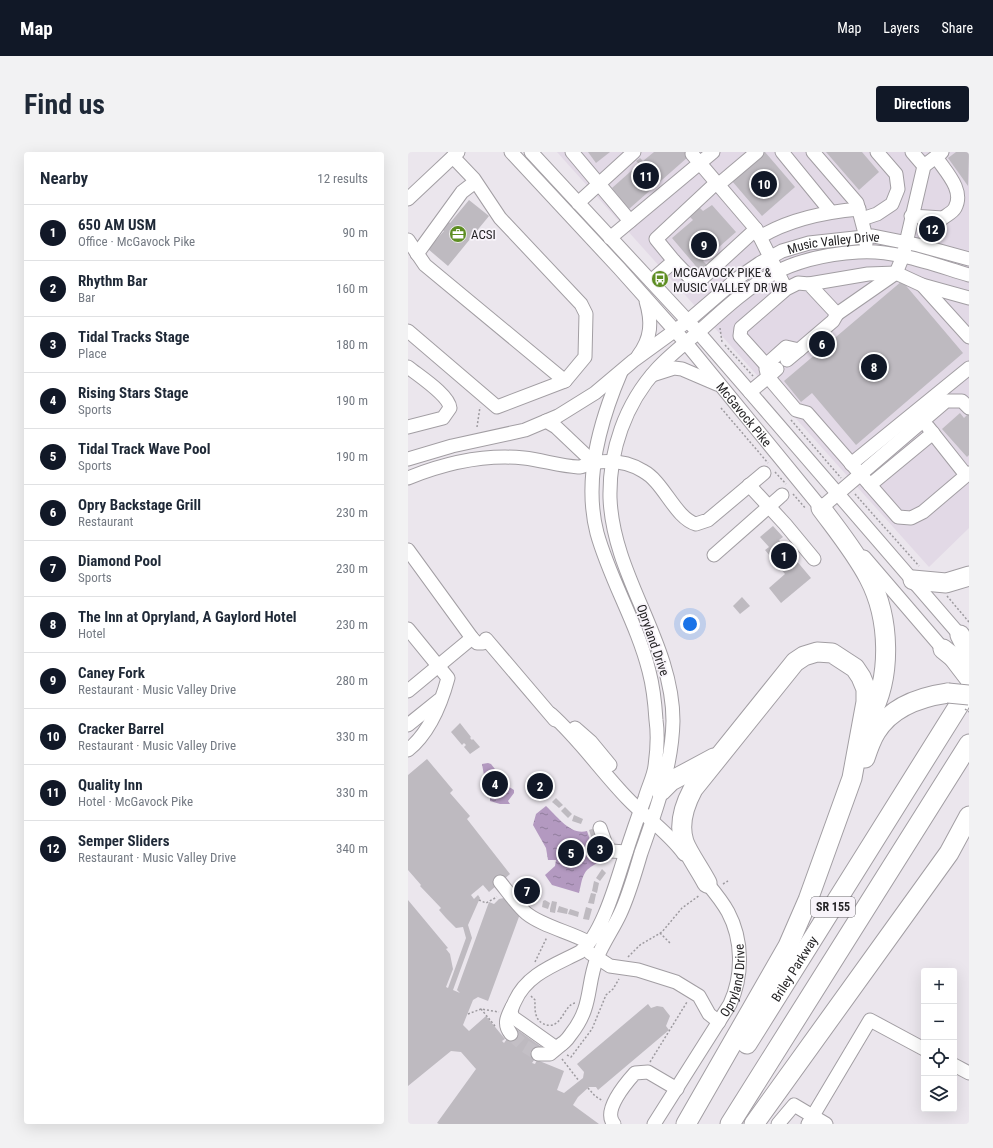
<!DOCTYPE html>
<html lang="en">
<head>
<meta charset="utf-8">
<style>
	:root { --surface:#fff; --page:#f2f2f3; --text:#1f2937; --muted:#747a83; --line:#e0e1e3; --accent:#111827 }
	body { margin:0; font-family:"Roboto Condensed",sans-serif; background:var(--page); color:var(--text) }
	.controls { position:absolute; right:12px; bottom:12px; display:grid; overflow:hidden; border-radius:4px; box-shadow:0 4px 16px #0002 }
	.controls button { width:36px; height:36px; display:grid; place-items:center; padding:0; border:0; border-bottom:1px solid var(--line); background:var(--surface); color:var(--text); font:20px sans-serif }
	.you { position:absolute; left:282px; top:472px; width:14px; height:14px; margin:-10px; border:3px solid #fff; border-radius:50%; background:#1a73e8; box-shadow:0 0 0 6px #1a73e833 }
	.badge { display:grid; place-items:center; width:26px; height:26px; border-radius:50%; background:var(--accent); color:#fff; font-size:13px; font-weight:700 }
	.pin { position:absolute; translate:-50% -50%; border:2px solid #fff; box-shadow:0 1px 4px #0006 }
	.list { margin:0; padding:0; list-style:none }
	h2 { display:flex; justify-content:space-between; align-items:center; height:52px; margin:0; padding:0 16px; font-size:17px }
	h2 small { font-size:13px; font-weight:400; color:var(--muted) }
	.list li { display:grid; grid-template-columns:26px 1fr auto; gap:12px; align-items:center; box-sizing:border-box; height:56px; padding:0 16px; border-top:1px solid var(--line) }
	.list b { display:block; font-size:15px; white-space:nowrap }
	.list p { margin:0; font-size:13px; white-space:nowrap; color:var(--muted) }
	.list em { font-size:13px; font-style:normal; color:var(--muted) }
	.icon { flex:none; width:22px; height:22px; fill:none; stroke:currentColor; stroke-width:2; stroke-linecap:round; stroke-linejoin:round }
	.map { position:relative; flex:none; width:561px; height:972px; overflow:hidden; border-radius:4px }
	header { display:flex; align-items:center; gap:24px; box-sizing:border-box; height:56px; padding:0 20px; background:var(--accent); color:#fff }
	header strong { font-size:19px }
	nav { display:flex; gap:22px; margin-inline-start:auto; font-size:14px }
	.intro { display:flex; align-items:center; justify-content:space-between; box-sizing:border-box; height:96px; padding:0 24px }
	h1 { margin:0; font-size:28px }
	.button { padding:10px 18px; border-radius:4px; background:var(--accent); color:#fff; font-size:14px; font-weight:700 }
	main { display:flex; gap:24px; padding:0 24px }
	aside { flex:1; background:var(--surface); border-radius:4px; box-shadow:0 4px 16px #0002 }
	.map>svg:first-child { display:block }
</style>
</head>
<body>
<header>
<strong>Map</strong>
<nav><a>Map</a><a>Layers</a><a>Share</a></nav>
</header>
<div class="intro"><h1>Find us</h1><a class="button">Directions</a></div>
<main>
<aside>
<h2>Nearby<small>12 results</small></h2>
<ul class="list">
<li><span class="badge">1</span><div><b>650 AM USM</b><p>Office · McGavock Pike</p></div><em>90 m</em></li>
<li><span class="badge">2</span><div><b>Rhythm Bar</b><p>Bar</p></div><em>160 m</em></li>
<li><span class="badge">3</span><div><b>Tidal Tracks Stage</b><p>Place</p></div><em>180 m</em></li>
<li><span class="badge">4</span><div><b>Rising Stars Stage</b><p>Sports</p></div><em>190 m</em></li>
<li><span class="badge">5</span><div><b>Tidal Track Wave Pool</b><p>Sports</p></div><em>190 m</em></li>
<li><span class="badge">6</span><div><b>Opry Backstage Grill</b><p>Restaurant</p></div><em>230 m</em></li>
<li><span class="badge">7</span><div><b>Diamond Pool</b><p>Sports</p></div><em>230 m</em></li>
<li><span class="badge">8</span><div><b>The Inn at Opryland, A Gaylord Hotel</b><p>Hotel</p></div><em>230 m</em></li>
<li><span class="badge">9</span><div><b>Caney Fork</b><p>Restaurant · Music Valley Drive</p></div><em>280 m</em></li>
<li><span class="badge">10</span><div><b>Cracker Barrel</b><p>Restaurant · Music Valley Drive</p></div><em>330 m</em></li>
<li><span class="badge">11</span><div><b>Quality Inn</b><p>Hotel · McGavock Pike</p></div><em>330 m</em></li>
<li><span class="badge">12</span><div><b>Semper Sliders</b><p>Restaurant · Music Valley Drive</p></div><em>340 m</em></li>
</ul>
</aside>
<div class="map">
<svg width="561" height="972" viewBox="0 0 561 972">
	<defs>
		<pattern id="water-ripples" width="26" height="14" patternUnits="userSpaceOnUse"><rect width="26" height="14" fill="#b399c0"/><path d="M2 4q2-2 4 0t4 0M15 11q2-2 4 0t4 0" fill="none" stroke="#917d9c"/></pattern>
	</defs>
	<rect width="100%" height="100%" fill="#ebe6ed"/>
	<!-- built -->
	<polygon fill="#e2d9e6" points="149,0 561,0 561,376 521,415"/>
	<!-- water -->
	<g fill="url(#water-ripples)">
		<polygon points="80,611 83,612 94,626 92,629 106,638 106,641 100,649 102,652 92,652 82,649 82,643 77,629 74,612"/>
		<path d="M138,654C149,664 163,684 179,679L190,711C174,718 175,725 171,741L144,733L137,723L147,714L148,708H140L138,696L125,673L128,662Z"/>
		<polygon points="115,729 129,746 127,748 125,746 122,748 109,733"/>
	</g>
	<!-- building -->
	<g fill="#bebac0">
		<polygon points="180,0 202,0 188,11"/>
		<polygon points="246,0 282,0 280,5 221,57 204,36 231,12 228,9 232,6 235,9"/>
		<polygon points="357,0 387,35 354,64 324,29"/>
		<polygon points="418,0 454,0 471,20 451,38"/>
		<polygon points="548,0 561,0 560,34 540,6"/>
		<polygon points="61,48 81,64 40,114 20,97 36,79 33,77 40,69 42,71"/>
		<polygon points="304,53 328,80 295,109 299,113 292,119 264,86 285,68 281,64 291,55 295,59"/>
		<polygon points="494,129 555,201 448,293 404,241 393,250 376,229"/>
		<polygon points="552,261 556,266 561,261 561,303 559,305 534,277"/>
		<polygon points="365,374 375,385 371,388 403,426 373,451 361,436 377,422 357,398 361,395 352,385"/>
		<polygon points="334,445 342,454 332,462 325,454"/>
		<polygon points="52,571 63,585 62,586 64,588 65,587 72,595 62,602 56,595 58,593 56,591 54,593 43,580"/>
		<polygon points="19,607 45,638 42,641 62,664 59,667 102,722 81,740 75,733 63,743 66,747 70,743 72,746 60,773 64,786 45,838 52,841 49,838 81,750 86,752 91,747 96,746 107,754 107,760 112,762 80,849 70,845 65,848 55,873 61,879 78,864 97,887 94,889 96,891 107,876 135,896 124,911 127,912 129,908 156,919 149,938 156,941 175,926 176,920 169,912 240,852 243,856 249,854 255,855 262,864 258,874 261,878 190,938 188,935 181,935 170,945 165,953 191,972 31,972 29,971 68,917 53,900 43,899 0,934 0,748 40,796 38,797 42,802 45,817 38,835 40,836 58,786 55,775 48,776 38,766 31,758 33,756 12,734 13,733 0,718 0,623"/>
		<polygon points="130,628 137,635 133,640 126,632"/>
		<circle cx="139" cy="642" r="3.5"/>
		<polygon points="148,646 155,653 151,656 144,650"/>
		<polygon points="157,655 164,662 160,666 153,659"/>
		<polygon points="166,663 175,667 173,672 164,669"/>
		<polygon points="187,676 193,686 200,707 191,710 181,678"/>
		<polygon points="194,717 198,721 192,729 188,726"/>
		<polygon points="186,729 191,731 189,741 184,739"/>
		<polygon points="183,741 188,742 186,752 180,751"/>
		<polygon points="137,748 142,751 140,757 134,755 135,749"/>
		<polygon points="144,749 149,750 147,761 142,760 142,757"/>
		<polygon points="151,754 160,757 159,762 149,760"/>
		<polygon points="178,755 184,757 181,768 175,767"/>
		<polygon points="162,757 171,760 170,765 160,762"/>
	</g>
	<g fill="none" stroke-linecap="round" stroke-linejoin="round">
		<!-- minor-tunnel -->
		<polyline stroke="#c3bfc5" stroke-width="13" stroke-dasharray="13 6" stroke-linecap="butt" points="103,882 115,893 130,902"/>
		<!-- minor casing -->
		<g stroke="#a29ea3" stroke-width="15">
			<g id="minor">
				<path id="s1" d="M103,0L211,116L278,191L418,362"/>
				<polyline points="123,0 290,180 557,489"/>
				<polyline points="164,0 222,69"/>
				<polyline points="374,0 423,60"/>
				<polyline points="405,0 449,51 458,85 458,92"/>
				<polyline points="504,0 516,14"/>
				<polyline points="284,2 348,77 378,137 333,176 332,184 358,213 378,195 391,198 425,169 429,162 401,132 390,131 378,137"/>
				<polyline points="310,33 349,0"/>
				<polyline points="0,47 50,0"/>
				<polyline points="170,51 226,0"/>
				<path d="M503,64L535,66C539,63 545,60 547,56C557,38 537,19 528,5"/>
				<polyline points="454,67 469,62 484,52 490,37 488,22 469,0"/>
				<path d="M352,85C382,67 416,60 451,57"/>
				<polyline points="202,86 305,0"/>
				<polyline points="0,88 17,113 157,229 177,205 178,162 173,152 92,66 66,27 45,5"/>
				<polyline points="9,102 54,40 67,30"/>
				<polyline points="266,109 288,132 348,77"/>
				<polyline points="243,129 266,109 248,87 308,31"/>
				<polyline points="401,132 460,122 488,121 514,133 561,185"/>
				<polyline points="514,133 561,146"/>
				<polyline points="429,162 488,121 495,104 516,14 534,0"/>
				<polyline points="0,179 89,255 157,229"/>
				<path d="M230,204C244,186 244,169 238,149"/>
				<polyline points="379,208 391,198"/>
				<path d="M0,215C11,224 41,243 42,256L35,266L0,275"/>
				<polyline points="369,217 360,225 388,258 399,261 490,365 503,366 515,360 561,321"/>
				<path d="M213,220C192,269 175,327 189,381C202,428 229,471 241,519C245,534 247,552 248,568C250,582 249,600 247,614C246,624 240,635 237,646C229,667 222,688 215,710C207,735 193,784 172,800C147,813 119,822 107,849C104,855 101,861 106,866L147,895C155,893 159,888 163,882C185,854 178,835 189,806C195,791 205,777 212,762C221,743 227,721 233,701C248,659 264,614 265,569C265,490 205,425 202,346C201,299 217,252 249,217C263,202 279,190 294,177C347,129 375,105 450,100C486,97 527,113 561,123"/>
				<polyline points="244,223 266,216 274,217 309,232"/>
				<polyline points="342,240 360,225 358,217"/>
				<polyline points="138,269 148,275 186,311"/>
				<polyline points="520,275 558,323"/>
				<path id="s2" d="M0,307L44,294L117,278L150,264L187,241L225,209L280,169L330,126L352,111L374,99L401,91L465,84L510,93L561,107"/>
				<polyline points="443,312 561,216"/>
				<path d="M0,326C37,311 76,302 116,306C134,308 152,314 170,315C175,315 180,312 185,311C202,308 220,310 235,319C256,330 267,366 288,372L300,368L356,321"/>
				<polyline points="341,333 377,372 406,407"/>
				<polyline points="462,333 525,281"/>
				<polyline points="413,356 538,249 554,249 561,256"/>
				<polyline points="0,398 64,486 69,491 75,491"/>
				<polyline points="306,403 374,343"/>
				<polyline points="456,405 535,497 561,531"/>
				<path d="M0,477L40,526C33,552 21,581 0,598"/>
				<polyline points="78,487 147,568"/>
				<polyline points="0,539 64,486"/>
				<path d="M143,562C171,587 193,619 219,646C238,666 260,680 276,702"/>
				<polyline points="0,573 31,548"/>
				<polyline points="167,576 183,590 202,613"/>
				<polyline points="192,676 198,693 203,699 218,700"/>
				<path d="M92,730C100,740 109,753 118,761C134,774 162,780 180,790"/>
				<polyline points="182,801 202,814 230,818 268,830 291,844 301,862 311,870"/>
				<path d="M103,882C95,872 99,865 104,855"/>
				<polyline points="130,902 142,902 154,892"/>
				<polyline points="546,913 561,921"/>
				<path d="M206,972C194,959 218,931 227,921L240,920L269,937"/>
				<path id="s3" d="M246,972L322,852C335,824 335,788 320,760C313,747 303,736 294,725"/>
				<polyline points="370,972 386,953 418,972"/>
				<polyline points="400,972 462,868 516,897"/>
			</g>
		</g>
		<!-- highway casing -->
		<g stroke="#a29ea3" stroke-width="21">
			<g id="highway">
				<path d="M413,356C430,379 448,401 461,426C482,466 484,525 462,564"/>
				<polyline points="505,428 538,431 561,424"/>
				<polyline points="552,483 561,501"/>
				<polyline points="535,497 561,518"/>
				<path d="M457,606C460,597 463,588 468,580C483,555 512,545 540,541"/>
				<polyline points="253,639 263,629 306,606"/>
				<path id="s4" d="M339,892L561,537"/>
				<path d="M278,972L380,794L400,748L444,626L458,550V537L453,525L447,516L424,501L409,500L396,504L387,510L285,637C277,652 270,672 276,690C280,701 293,719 299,731"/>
				<polyline points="322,972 561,592"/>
				<polyline points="346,972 541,701 561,664"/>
			</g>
		</g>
		<!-- path -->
		<g stroke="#9d9a9f" stroke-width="1.5" stroke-dasharray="2 2" stroke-linecap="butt">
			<polyline points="312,176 314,190"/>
			<polyline points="317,193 345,224"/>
			<polyline points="313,256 360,311"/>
			<polyline points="383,268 433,326"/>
			<polyline points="69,275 72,255"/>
			<polyline points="367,320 378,332"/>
			<polyline points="385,342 398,357"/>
			<polyline points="447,342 511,414"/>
			<polyline points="539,444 561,470"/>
			<polyline points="315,732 320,729"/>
			<polyline points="71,748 78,751 89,745"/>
			<polyline points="252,781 262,791"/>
			<polyline points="220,805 232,793 254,780 274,756 292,743"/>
			<polyline points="127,810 139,785"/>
			<path d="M123,844L127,848C127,856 126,866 134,871C154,882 155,851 168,851"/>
			<polyline points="73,857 87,874"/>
			<polyline points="60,862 73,857 91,860"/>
			<polyline points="159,903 163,905 184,877 198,843 205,837 211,827"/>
			<polyline points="154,907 171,929"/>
			<polyline points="242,910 279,850"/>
			<polyline points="180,936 187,944 195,949"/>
		</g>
		<!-- minor -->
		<use href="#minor" stroke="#fff" stroke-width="13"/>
		<!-- highway -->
		<use href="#highway" stroke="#fff" stroke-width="19"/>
		<!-- highway-bridge casing -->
		<g stroke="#a29ea3" stroke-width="21" stroke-linecap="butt">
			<polyline id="highway-bridge" points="540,541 561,543"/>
		</g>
		<!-- path-bridge -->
		<polyline stroke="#9d9a9f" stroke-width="1.5" stroke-dasharray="2 2" stroke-linecap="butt" points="557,557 561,560"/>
		<!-- highway-bridge -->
		<use href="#highway-bridge" stroke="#fff" stroke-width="19"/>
	</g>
	<!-- icons -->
	<defs>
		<g id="office-disc" transform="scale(0.9)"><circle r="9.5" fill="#5e8e23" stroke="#f8f4fa"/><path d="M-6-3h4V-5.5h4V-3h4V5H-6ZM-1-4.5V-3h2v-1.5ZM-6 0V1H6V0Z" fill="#fff"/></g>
		<g id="bus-disc" transform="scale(0.9)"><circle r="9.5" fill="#5e8e23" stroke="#f8f4fa"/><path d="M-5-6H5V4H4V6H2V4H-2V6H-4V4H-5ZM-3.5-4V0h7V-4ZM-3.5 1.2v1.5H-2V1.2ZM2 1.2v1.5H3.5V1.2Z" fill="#fff"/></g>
	</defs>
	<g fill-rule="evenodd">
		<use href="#office-disc" x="50" y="82"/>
		<use href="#bus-disc" x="252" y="127"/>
	</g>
	<g text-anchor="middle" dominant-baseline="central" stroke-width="3.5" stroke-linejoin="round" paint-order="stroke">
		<!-- shield labels -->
		<rect fill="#f8f4fa" stroke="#646266" stroke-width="1" x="403" y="745" width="44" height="20" rx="3"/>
		<g font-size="12" font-weight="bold" fill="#252426">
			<text x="425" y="755">SR 155</text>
		</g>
		<!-- poi labels -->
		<g font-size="13" fill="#252426" stroke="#f8f4fa" text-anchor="start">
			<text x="63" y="82">ACSI</text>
			<text x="265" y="120">MCGAVOCK PIKE &amp;<tspan x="265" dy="15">MUSIC VALLEY DR WB</tspan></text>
		</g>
		<!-- street labels -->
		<g font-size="13" fill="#252426" stroke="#f8f4fa">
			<text stroke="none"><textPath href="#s2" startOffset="488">Music Valley Drive</textPath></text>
			<text stroke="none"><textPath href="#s1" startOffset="351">McGavock Pike</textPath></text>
			<text transform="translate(245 488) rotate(71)">Opryland Drive</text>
			<text stroke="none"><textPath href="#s4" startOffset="89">Briley Parkway</textPath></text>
			<text stroke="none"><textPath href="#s3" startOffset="166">Opryland Drive</textPath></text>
		</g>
	</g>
</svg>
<div class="controls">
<button>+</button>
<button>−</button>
<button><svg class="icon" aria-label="locate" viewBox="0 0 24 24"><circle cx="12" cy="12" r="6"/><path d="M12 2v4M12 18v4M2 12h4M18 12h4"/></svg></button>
<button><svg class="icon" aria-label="layers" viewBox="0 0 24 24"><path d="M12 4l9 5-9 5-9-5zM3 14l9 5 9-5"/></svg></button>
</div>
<div class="you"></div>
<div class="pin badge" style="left:376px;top:404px">1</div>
<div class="pin badge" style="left:132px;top:634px">2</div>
<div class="pin badge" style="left:192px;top:697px">3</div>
<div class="pin badge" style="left:87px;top:632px">4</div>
<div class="pin badge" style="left:163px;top:701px">5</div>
<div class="pin badge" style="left:414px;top:192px">6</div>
<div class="pin badge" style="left:119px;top:739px">7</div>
<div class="pin badge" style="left:466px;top:215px">8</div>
<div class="pin badge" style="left:296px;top:93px">9</div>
<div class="pin badge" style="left:356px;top:32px">10</div>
<div class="pin badge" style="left:238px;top:24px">11</div>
<div class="pin badge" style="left:524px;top:77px">12</div>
</div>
</main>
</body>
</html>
